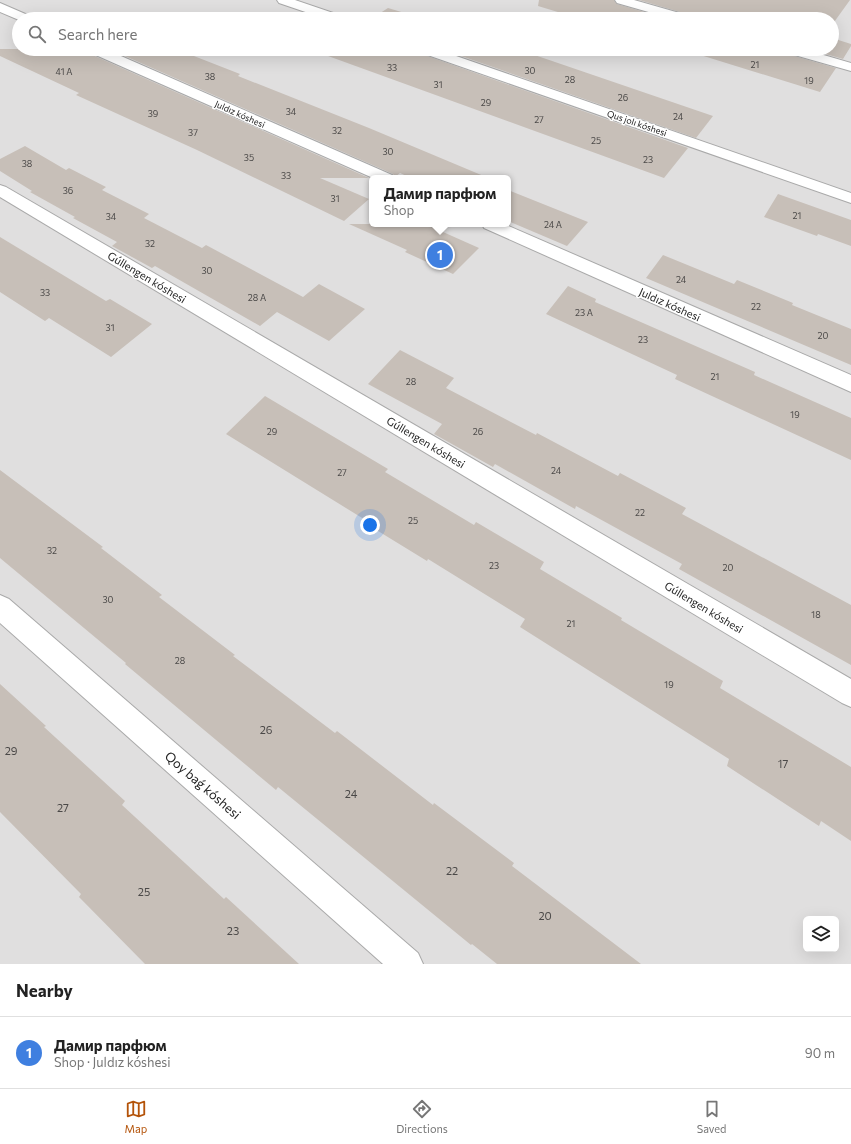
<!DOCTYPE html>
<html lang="en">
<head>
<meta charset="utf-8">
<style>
	:root { --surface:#fff; --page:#f6f6f6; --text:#222; --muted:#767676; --line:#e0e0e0; --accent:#b45309 }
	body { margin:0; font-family:Commissioner,sans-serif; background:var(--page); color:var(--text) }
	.controls { position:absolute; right:12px; bottom:12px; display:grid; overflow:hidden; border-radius:6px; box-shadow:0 4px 16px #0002 }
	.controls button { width:36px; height:36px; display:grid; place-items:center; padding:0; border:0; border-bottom:1px solid var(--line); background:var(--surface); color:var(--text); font:20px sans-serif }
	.you { position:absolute; left:370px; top:525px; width:14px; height:14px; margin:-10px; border:3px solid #fff; border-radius:50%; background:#1a73e8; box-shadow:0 0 0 6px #1a73e833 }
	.badge { display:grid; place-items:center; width:26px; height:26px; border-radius:50%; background:var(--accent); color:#fff; font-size:13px; font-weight:700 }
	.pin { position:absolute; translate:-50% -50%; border:2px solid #fff; box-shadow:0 1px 4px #0006 }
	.popup { position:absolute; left:369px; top:175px; width:142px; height:52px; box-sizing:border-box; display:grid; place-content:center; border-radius:6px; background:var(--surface); filter:drop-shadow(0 1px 3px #0005); font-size:13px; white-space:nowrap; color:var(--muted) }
	.popup b { font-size:15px; color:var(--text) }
	.popup::after { content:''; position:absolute; left:50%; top:100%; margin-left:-8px; border:8px solid transparent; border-top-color:var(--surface) }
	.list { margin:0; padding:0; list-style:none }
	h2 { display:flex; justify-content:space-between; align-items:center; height:52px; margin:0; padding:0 16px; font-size:17px }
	h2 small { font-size:13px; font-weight:400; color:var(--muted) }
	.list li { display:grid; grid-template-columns:26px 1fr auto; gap:12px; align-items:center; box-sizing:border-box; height:72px; padding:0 16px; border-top:1px solid var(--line) }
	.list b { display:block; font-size:15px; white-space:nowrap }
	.list p { margin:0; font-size:13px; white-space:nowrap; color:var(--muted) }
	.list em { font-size:13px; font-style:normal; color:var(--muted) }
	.icon { flex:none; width:22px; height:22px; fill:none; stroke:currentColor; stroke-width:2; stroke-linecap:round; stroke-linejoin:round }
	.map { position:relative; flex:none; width:851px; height:964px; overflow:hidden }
	.search { position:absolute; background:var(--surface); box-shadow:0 4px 16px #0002; left:12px; right:12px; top:12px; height:44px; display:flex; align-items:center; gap:10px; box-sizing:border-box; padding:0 14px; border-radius:22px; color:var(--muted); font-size:15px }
	.sheet { height:124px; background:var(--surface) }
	nav { display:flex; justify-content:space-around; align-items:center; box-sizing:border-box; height:56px; border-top:1px solid var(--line); background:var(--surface); font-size:11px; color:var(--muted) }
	nav a { display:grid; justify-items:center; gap:2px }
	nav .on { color:var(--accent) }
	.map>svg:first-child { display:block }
</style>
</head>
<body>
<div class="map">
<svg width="851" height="964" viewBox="0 0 851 964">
	<rect width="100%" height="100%" fill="#f2efe9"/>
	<!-- residential -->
	<path fill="#e0dfdf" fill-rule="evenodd" d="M0,0H851V964H0ZM19,19H832V49H19ZM372,178H508V224H372ZM806,919H836V949H806Z"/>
	<!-- building -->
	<g fill="#c7bfb8">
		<polygon points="539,0 614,0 617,4 668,19 581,19 538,6"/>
		<polygon points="639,0 850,0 832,25 832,19 693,19 690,15"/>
		<polygon points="388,8 418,17 415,19 371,19"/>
		<polygon points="832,38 851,44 851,46 843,59 808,49 832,49"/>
		<polygon points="0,49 87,49 88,53 369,178 320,178 369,199 344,221 197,150 76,95 79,93 0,56"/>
		<polygon points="109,49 176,49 240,74 238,76 369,128 486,177 486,178 411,178 400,173 395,177 393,174"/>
		<polygon points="318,49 417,49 419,53 688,148 664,178 317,52"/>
		<polygon points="441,49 517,49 713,116 696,138"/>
		<polygon points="681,49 782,49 784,53 836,68 820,92"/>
		<polygon points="25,146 66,170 69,168 106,187 102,190 149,214 144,218 202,248 206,245 303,297 319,284 365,309 329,341 277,312 260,326 155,266 152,268 112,246 117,242 73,218 75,217 30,192 32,191 0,171 0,159"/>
		<polygon points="508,190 588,222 567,246 508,221"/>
		<polygon points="778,194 851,220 851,246 818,234 817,236 764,217"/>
		<polygon points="349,224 425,224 479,248 453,274 405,252 407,250"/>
		<polygon points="0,237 106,301 110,299 152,324 111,357 49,318 45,321 0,292"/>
		<polygon points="663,255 734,284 737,280 793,303 792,305 851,329 851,365 646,278"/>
		<polygon points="568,286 596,299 595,302 755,372 754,375 851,418 851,460 675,379 677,375 546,314"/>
		<polygon points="400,350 454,378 446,388 536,435 537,433 618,476 620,473 686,508 682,514 851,605 851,665 679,569 682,564 576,506 575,509 495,464 493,467 434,434 442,424 368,384"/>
		<polygon points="265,396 388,469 385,472 474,525 476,522 544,562 540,569 622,618 621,620 723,681 720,688 851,767 851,841 821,821 819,826 727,766 729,759 520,627 525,619 428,559 427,561 365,523 367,521 226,434"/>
		<polygon points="0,470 103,547 101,548 162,595 159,597 235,655 233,656 335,733 337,731 433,805 434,803 514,863 512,866 641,964 497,964 472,944 471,945 278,787 276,790 125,664 126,663 0,558"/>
		<polygon points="0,684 46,726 44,727 125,801 122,805 224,899 226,897 299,964 145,964 79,897 81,894 0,812"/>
	</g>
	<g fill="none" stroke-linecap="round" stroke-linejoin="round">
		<!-- street casing -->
		<g stroke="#a9a9a9" stroke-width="2">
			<g id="street">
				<polygon points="277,0 295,0 342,16 344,19 326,19 279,3"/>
				<polygon points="615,0 634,0 690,16 692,19 673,19 617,3"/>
				<polygon points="0,3 30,16 32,19 19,19 19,20 0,12"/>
				<polygon points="88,49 105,49 392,175 394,178 373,178 89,52"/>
				<polygon points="418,49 436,49 851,193 851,203 419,52"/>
				<polygon points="783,49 803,49 851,63 851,71 784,52"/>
				<polygon points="0,185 6,187 851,679 851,707 842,703 0,197"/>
				<polygon points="482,224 504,224 851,375 851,392 484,228"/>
				<polygon points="0,595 9,599 418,953 423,964 383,964 0,623"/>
			</g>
		</g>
		<!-- street -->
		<use href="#street" fill="#fff" fill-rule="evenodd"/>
	</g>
	<g text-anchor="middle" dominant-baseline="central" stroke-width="3" stroke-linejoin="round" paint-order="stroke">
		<!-- number labels -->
		<g font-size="9" fill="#4b4948">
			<text x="755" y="64">21</text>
			<text x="392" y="67">33</text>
			<text x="530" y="70">30</text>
			<text x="64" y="71">41 А</text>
			<text x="210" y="76">38</text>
			<text x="570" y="79">28</text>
			<text x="809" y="80">19</text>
			<text x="438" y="84">31</text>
			<text x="623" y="97">26</text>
			<text x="486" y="102">29</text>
			<text x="291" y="111">34</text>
			<text x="153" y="113">39</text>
			<text x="678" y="116">24</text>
			<text x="539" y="119">27</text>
			<text x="337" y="130">32</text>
			<text x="193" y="132">37</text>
			<text x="596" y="140">25</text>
			<text x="388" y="151">30</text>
			<text x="249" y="157">35</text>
			<text x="648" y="159">23</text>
			<text x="27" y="163">38</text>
			<text x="286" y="175">33</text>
			<text x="68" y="190">36</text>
			<text x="335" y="198">31</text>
			<text x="797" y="215">21</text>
			<text x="111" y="216">34</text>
			<text x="553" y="224">24 А</text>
			<text x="150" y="243">32</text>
			<text x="207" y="270">30</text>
			<text x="681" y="279">24</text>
			<text x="45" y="292">33</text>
			<text x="257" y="297">28 А</text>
			<text x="756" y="306">22</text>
			<text x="584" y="312">23 А</text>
			<text x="110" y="327">31</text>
			<text x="823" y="335">20</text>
			<text x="643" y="339">23</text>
			<text x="715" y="376">21</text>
			<text x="411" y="381">28</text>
			<text x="795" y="414">19</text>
			<text x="272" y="431">29</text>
			<text x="478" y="431">26</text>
			<text x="556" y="470">24</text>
			<text x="342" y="472">27</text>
			<text x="640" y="512">22</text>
			<text x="413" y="520">25</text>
			<text x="52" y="550">32</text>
			<text x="494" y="565">23</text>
			<text x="728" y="567">20</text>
			<text x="108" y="599">30</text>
			<text x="816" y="614">18</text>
			<text x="571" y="623">21</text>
			<text x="180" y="660">28</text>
			<text x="669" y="684">19</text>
		</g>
		<!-- far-street labels -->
		<g font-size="9" fill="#222" stroke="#fff">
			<text transform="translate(240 114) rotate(24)">Juldız kóshesi</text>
			<text transform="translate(637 123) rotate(19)">Qus jolı kóshesi</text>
		</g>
		<!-- street labels -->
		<g font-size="11" fill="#222" stroke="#fff">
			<text transform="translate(147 277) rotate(31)">Gúllengen kóshesi</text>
			<text transform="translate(670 304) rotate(24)">Juldız kóshesi</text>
			<text transform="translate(426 442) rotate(31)">Gúllengen kóshesi</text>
			<text transform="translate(704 607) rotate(31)">Gúllengen kóshesi</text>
		</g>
		<!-- near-number labels -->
		<g font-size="11" fill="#4b4948">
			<text x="266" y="729">26</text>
			<text x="11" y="750">29</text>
			<text x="783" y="763">17</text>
			<text x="351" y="793">24</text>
			<text x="63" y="807">27</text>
			<text x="452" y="870">22</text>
			<text x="144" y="891">25</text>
			<text x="545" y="915">20</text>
			<text x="233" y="930">23</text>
		</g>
		<!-- near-street labels -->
		<g font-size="13" fill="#222" stroke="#fff">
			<text transform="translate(203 785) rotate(41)">Qoy baǵ kóshesi</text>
		</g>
	</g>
</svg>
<div class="controls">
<button><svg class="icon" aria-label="layers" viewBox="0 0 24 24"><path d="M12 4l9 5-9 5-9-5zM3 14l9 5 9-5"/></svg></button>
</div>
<div class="you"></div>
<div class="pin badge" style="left:440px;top:255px;background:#3f7fe0">1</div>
<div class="popup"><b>Дамир парфюм</b>Shop</div>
<div class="search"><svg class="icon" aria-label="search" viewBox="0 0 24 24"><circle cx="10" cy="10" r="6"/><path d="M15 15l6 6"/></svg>Search here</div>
</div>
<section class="sheet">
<h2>Nearby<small></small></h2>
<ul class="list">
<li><span class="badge" style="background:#3f7fe0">1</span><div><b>Дамир парфюм</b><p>Shop · Juldız kóshesi</p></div><em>90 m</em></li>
</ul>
</section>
<nav>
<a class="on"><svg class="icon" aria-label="map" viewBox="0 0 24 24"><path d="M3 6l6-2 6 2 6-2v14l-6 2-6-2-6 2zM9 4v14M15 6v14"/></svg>Map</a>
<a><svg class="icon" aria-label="directions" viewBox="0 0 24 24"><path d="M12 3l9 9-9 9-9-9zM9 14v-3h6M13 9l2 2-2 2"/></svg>Directions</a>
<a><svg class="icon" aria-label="saved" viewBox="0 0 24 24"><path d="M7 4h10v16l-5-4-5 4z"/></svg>Saved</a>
</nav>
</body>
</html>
